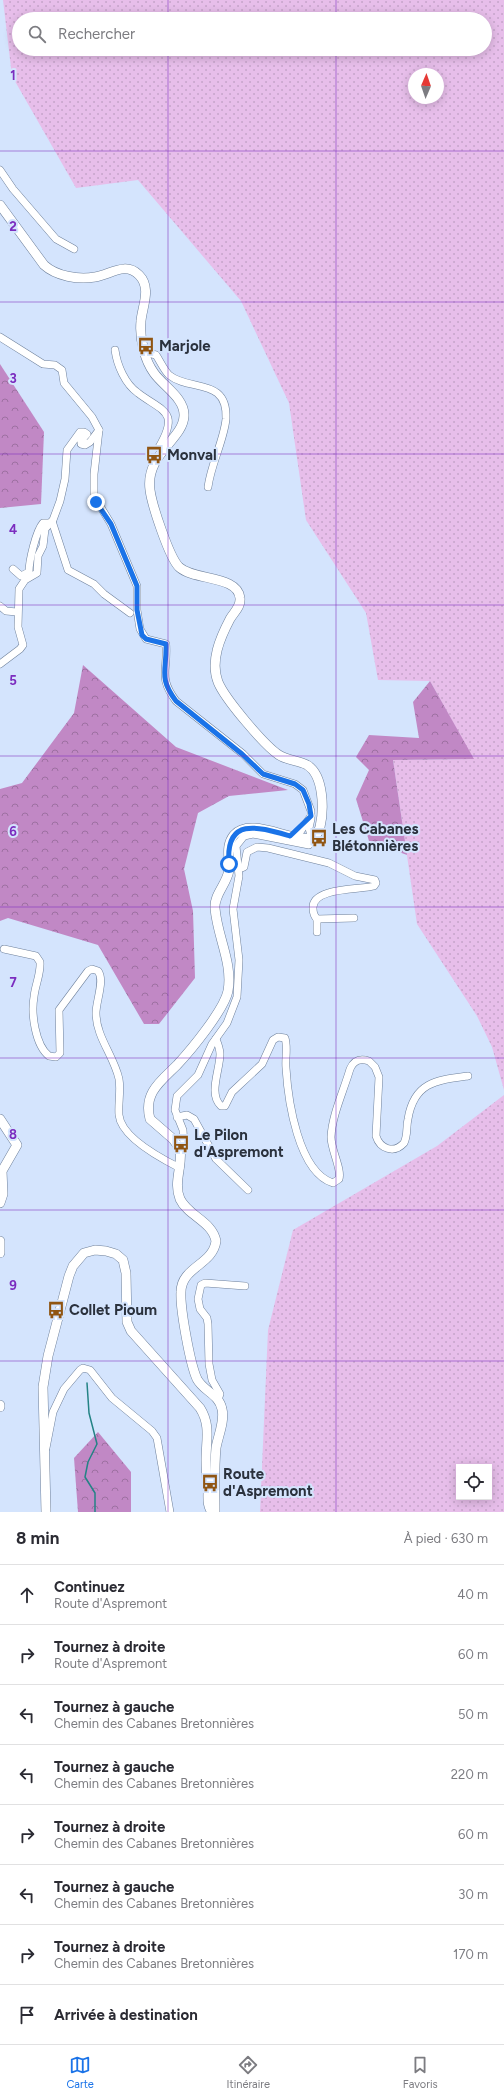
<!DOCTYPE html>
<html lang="fr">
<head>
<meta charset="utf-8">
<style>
	:root { --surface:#fff; --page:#f7f7f7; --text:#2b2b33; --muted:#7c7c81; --line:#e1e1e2; --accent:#1a73e8 }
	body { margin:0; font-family:Figtree,sans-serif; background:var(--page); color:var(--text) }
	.controls { position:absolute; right:12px; bottom:12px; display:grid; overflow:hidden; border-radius:0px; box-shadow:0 2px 10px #0003 }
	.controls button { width:36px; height:36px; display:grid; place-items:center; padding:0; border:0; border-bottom:1px solid var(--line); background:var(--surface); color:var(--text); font:20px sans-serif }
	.compass { position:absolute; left:408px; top:68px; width:36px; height:36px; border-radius:50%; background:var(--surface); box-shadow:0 2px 10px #0003; rotate:2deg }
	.stop { position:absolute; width:12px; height:12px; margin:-9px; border:3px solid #1a73e8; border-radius:50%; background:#fff }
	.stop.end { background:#1a73e8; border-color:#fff; box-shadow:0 1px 4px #0008 }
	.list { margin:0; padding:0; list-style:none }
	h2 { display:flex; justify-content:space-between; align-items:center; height:52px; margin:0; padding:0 16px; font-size:17px }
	h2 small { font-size:13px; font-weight:400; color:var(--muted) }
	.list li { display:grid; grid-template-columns:26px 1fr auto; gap:12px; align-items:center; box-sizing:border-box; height:60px; padding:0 16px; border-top:1px solid var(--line) }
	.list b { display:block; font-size:15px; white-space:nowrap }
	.list p { margin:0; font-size:13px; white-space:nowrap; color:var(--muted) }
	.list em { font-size:13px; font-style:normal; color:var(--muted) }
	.icon { flex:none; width:22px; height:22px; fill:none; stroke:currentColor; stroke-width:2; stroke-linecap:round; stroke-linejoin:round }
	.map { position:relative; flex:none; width:504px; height:1512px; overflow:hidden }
	.search { position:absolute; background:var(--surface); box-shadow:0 2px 10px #0003; left:12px; right:12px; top:12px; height:44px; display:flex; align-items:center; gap:10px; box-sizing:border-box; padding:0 14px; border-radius:22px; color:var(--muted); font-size:15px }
	.sheet { height:532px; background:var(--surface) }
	nav { display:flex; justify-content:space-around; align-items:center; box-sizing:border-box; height:56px; border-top:1px solid var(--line); background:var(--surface); font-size:11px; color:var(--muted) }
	nav a { display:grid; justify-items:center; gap:2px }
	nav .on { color:var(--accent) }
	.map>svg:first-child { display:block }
</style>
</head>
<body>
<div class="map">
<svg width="504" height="1512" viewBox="0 0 504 1512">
	<defs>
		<pattern id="green-dots" width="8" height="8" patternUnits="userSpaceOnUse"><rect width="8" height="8" fill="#e7beea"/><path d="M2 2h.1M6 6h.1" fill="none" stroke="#c6a4ca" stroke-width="1.8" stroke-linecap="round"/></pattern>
		<pattern id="forest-crowns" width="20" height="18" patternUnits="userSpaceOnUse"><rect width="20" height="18" fill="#c188c5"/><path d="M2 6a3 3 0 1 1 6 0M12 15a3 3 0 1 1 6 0" fill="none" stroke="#9d70a1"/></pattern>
	</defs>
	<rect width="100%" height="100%" fill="#d4e4fd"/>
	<!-- green -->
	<g fill="url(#green-dots)" fill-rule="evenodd">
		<path d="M3,0H504V1090L492,1047L477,1016L417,924L393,760L473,759L430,681L378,680L366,613L306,520L289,403L241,301L138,180L76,188L12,76ZM19,19H485V49H19ZM414,74H438V98H414Z"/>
		<path d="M504,1095V1512H260L268,1330L293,1230L437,1146ZM459,1467H489V1497H459Z"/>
	</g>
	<!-- forest -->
	<g fill="url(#forest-crowns)">
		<polygon points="0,364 44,432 41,504 0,508"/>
		<polygon points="83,665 176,747 288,790 229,796 198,813 184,869 193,911 195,978 159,1024 144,1024 98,945 8,918 0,921 0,789 22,783 74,713"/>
		<polygon points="430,681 474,759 393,760 407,855 369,841 356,799 369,770 356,757 369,735 419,738 413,702"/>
		<polygon points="98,1432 131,1472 131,1512 78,1512 74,1458"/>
	</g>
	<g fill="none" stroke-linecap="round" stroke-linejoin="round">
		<!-- stream -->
		<polyline stroke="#248385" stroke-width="1.5" points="87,1383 89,1413 97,1444 88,1462 85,1477 95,1493 95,1512"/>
		<!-- street casing -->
		<g stroke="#6e809b" stroke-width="8">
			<g id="street">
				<polyline points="0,170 13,189 56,239 74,249"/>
				<path d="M0,337L43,364L55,365L62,370L64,383L92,417L99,430L94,474V496L111,524L137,586V610L140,629L146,639L166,644C168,671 158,677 176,701L243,754L263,774L295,784L303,790L311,811V819L309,828L312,840L309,845L253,834L244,836L236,846L239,876L233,909L239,960L237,997L227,1023L212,1044L198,1075L177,1096L175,1110L183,1130L184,1146L180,1149"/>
				<path d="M115,350C117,365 125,384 138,393C163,412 180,411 159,447L161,453"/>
				<path d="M145,354L148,353L156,355C160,361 164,370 169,375C190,392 228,377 226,419C224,440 211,464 208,487"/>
				<polyline points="52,521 68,570 94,584 104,594 130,613"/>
				<path d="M13,569L21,576L29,572C29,561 36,531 43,523H50"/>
				<polyline points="0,606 6,611 17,612"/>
				<polyline points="0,664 20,649 23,645 18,627 19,589 25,580 37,573 38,556 43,546 45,529 53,520 60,501 65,479 67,450 80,432 84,432 87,434 81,441 81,444 85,445 90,442 99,430"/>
				<polyline points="300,839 300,832 311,816"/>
				<path d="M239,869L244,867L247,852L257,847L268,848L329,863L355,876L375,880L376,883L374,886C361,890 312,887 313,908C313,912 314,916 317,919L354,918"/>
				<polyline points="317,932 317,919"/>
				<path d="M4,949L36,956L40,962C41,974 35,985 34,997C31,1013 35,1045 49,1056L56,1057L60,1053L59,1010L88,971L92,969L98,971C105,980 96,1001 96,1013C96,1037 114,1056 119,1079C121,1090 118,1104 119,1115C121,1137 162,1159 180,1168"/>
				<path d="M216,1039C218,1044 220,1049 220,1054C220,1070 208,1094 221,1106H225L232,1092L262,1064L273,1040L278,1037L285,1038C288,1047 285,1059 286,1068C288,1100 298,1172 333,1183L339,1179C342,1169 331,1150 331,1137C332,1115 344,1090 350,1069C354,1060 360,1058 369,1061L375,1067L379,1077L376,1136C380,1149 394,1154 404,1143C408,1135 406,1127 408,1119C414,1082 437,1080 468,1076"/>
				<polyline points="177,1117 187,1115 194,1119 216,1159 248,1190"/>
				<polyline points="218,1400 220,1394 212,1380 209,1364 208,1324 207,1318 200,1309 198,1299 201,1285 205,1283 245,1286"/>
				<polyline points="46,1448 53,1412 64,1389 80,1370 83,1368 90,1370 112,1398 152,1431 157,1438 170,1512"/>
			</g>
		</g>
		<!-- secondary casing -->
		<g stroke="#6e809b" stroke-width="10">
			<g id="secondary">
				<path d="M0,205L44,265C56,276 78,280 95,277C110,275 125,261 139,275C152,288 142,307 141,321C140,331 141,341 144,351C146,359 149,366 154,373C163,386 185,398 184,416C183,440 145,454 150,490C152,505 169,557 179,567C194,581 238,575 240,598C241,607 234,612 230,619C220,638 210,661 218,682C225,699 264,745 279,755C288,761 299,760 307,765C324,775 324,810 320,827C313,859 255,811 234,835C225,846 230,858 229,870C227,884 214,894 215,908C217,936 233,963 228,991C224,1010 191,1050 177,1065C161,1081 143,1093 150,1119L173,1139L180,1149C183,1165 173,1182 180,1199C188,1216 212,1221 216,1241C213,1265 181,1267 181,1292C180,1308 190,1364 197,1379C203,1391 219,1394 222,1409C225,1421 218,1436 216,1448C214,1469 215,1491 215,1512"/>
				<polyline points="0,1119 17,1145 2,1171 3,1194 0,1203"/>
				<polyline points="0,1241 0,1253"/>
				<polyline points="0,1405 0,1407"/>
				<path d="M46,1512L43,1387L48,1356L69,1276L73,1266L84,1253L95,1250L106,1251L116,1254L123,1260L126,1273L127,1322L131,1331L200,1408C211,1425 206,1441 206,1460C206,1470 207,1481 208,1491C208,1498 207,1506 212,1512"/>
			</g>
		</g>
		<!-- street -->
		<use href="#street" stroke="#fff" stroke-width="7"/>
		<!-- secondary -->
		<use href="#secondary" stroke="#fff" stroke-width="9"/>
	</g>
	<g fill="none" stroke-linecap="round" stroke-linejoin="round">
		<!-- route -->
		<path stroke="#1a73e8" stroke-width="5" d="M96,502L111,524L137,586V610L142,635L146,639L166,644C167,671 158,677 176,701L242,754L263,774L295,784L303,790L309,804L311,816L290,836C259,827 225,816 229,864"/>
	</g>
	<!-- grid -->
	<path fill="none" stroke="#7b2cbf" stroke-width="1" stroke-opacity="0.55" d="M168,0V19M336,0V19M168,49V1512M336,49V1512M0,151H504M0,302H504M0,454H504M0,605H504M0,756H504M0,907H504M0,1058H504M0,1210H504M0,1361H504"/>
	<!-- icons -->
	<defs>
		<g id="bus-bare" transform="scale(1.38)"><path d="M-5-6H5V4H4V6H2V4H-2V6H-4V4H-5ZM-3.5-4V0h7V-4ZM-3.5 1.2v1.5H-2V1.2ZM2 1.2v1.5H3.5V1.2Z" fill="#905512" stroke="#d4e4fd" stroke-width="2.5" paint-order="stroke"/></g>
	</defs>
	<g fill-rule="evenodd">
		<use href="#bus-bare" x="146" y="346"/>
		<use href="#bus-bare" x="154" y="455"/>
		<use href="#bus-bare" x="319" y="838"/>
		<use href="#bus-bare" x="181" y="1144"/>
		<use href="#bus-bare" x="56" y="1310"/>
		<use href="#bus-bare" x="210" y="1483"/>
	</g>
	<g text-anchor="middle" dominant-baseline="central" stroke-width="4" stroke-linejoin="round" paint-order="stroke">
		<!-- poi labels -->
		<g font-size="15" font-weight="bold" fill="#2a313d" stroke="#d4e4fd" text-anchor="start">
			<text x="159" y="346">Marjole</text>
			<text x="167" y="455">Monval</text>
			<text x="332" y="829">Les Cabanes<tspan x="332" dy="17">Blétonnières</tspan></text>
			<text x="194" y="1135">Le Pilon<tspan x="194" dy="17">d'Aspremont</tspan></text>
			<text x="69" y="1310">Collet Pioum</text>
			<text x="223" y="1474">Route<tspan x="223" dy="17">d'Aspremont</tspan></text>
		</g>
	</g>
	<g font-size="13" text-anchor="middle" font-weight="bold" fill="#7b2cbf" stroke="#d4e4fd" stroke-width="4" stroke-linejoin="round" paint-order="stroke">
		<text x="13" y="80">1</text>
		<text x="13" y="231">2</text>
		<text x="13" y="383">3</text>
		<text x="13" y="534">4</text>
		<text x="13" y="685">5</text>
		<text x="13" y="836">6</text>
		<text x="13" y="987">7</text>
		<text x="13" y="1139">8</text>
		<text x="13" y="1290">9</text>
	</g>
</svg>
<div class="controls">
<button><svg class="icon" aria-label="locate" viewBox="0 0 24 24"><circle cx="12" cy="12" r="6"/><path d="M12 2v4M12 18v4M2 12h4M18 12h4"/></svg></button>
</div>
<svg class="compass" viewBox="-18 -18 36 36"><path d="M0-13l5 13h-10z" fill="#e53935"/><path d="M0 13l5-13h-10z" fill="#7c7c81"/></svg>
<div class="stop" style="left:229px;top:864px"></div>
<div class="stop end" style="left:96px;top:502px"></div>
<div class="search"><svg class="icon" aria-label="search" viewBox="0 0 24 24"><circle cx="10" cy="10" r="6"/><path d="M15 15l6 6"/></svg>Rechercher</div>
</div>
<section class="sheet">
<h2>8 min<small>À pied · 630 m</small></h2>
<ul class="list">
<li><svg class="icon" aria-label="ahead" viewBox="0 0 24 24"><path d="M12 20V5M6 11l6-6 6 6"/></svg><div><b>Continuez</b><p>Route d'Aspremont</p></div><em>40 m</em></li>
<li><svg class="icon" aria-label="right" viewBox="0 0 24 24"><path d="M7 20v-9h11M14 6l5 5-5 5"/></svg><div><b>Tournez à droite</b><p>Route d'Aspremont</p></div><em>60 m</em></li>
<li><svg class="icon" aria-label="left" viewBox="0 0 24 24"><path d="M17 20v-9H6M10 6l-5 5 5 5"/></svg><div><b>Tournez à gauche</b><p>Chemin des Cabanes Bretonnières</p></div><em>50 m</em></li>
<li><svg class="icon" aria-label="left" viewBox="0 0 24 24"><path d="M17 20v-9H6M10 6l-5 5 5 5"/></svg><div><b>Tournez à gauche</b><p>Chemin des Cabanes Bretonnières</p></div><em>220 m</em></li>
<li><svg class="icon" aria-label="right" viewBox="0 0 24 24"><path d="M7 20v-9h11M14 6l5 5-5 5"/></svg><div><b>Tournez à droite</b><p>Chemin des Cabanes Bretonnières</p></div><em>60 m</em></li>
<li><svg class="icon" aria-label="left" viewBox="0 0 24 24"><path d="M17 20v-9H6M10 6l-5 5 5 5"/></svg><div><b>Tournez à gauche</b><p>Chemin des Cabanes Bretonnières</p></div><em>30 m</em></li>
<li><svg class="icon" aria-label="right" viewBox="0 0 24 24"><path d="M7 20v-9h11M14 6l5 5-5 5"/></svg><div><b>Tournez à droite</b><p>Chemin des Cabanes Bretonnières</p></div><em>170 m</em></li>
<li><svg class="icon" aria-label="arrive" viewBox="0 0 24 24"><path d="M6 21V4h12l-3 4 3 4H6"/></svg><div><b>Arrivée à destination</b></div></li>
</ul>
</section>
<nav>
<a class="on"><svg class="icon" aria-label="map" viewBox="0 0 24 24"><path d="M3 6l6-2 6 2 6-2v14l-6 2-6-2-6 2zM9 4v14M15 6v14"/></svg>Carte</a>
<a><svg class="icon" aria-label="directions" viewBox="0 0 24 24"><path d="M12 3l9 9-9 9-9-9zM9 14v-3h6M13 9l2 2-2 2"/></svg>Itinéraire</a>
<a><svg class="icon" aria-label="saved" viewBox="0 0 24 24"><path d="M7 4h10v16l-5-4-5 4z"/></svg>Favoris</a>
</nav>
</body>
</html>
